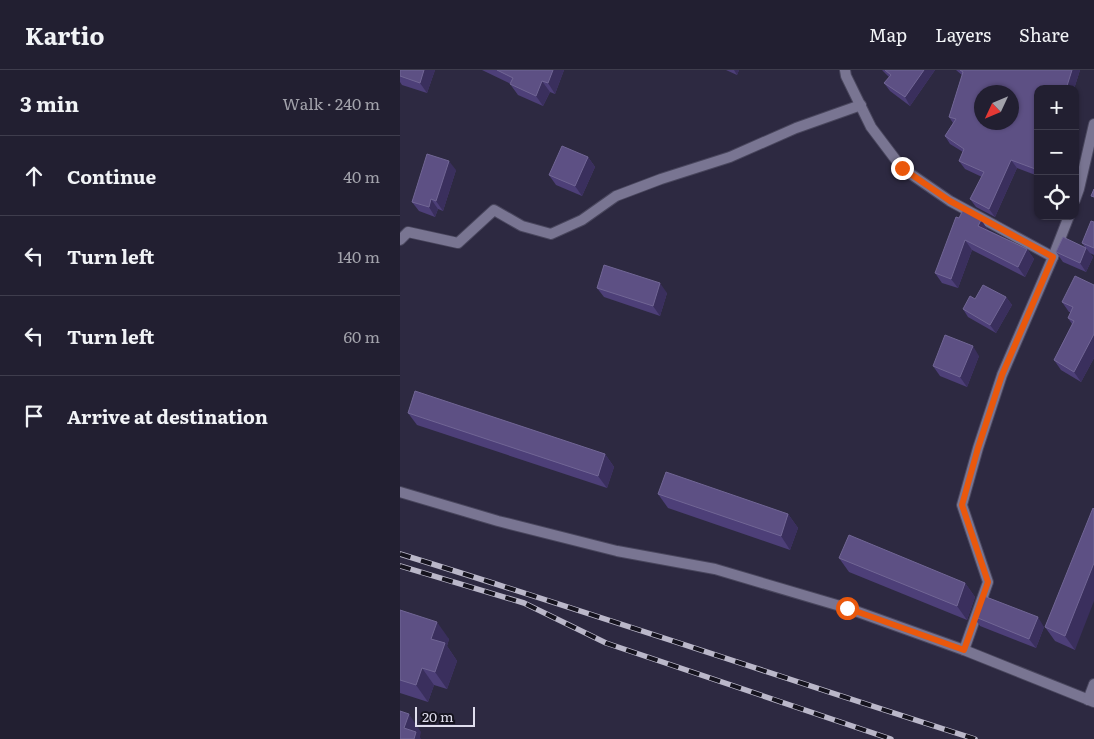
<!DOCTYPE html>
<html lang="en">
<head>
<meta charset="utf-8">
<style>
	:root { --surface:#221f31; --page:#2a2739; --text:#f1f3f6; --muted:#a2a2ab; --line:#3f3d4d }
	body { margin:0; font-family:Literata,serif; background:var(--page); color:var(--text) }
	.controls { position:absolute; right:15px; top:15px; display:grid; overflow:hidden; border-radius:10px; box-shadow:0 1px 4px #0004 }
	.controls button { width:45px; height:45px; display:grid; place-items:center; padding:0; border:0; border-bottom:1px solid var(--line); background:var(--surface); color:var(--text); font:25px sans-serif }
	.compass { position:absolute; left:574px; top:15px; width:45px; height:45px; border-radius:50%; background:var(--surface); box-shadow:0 1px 4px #0004; rotate:226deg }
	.scale { position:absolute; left:15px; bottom:12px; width:60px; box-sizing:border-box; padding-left:5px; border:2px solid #dfdded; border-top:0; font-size:14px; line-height:18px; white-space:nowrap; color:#dfdded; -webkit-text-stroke:4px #15131e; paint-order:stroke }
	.stop { position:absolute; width:15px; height:15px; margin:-11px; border:4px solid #ea580c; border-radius:50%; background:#fff }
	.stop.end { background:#ea580c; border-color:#fff; box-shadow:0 1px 5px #0008 }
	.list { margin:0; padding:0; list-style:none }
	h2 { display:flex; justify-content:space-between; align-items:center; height:65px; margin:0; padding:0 20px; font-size:21px }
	h2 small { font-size:16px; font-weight:400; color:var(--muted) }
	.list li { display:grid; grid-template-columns:32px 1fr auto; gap:15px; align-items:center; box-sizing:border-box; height:80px; padding:0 20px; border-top:1px solid var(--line) }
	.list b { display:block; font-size:19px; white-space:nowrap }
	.list em { font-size:16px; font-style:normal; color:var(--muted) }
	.icon { flex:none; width:28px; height:28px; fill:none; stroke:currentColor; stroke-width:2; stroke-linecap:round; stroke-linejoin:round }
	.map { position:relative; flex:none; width:694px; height:669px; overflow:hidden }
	header { display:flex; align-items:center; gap:30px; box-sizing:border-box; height:70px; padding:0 25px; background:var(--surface); border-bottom:1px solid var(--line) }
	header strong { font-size:24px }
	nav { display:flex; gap:28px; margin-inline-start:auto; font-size:18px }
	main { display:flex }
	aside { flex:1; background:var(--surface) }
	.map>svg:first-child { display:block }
</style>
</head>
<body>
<header>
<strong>Kartio</strong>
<nav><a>Map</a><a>Layers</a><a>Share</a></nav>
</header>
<main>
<aside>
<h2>3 min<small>Walk · 240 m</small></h2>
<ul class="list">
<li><svg class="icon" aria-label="ahead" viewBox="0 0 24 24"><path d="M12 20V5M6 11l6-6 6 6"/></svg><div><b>Continue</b></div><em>40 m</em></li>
<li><svg class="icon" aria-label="left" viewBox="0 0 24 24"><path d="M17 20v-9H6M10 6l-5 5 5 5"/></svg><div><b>Turn left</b></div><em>140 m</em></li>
<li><svg class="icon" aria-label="left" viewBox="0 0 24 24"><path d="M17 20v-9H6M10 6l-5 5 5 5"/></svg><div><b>Turn left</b></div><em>60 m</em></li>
<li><svg class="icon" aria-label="arrive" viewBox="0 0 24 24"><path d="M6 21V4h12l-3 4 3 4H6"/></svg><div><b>Arrive at destination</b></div></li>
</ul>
</aside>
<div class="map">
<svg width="694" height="669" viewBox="0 0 694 669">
	<rect width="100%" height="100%" fill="#2d2941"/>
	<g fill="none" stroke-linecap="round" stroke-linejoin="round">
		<!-- minor casing -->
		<g stroke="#49465d" stroke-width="12">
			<g id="minor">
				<polyline points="445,0 446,6 471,57 502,98 550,131 653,187"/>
				<polyline points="675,130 679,119 694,54"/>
				<polyline points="0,170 8,162 58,173 94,140 122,156 151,164 182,150 216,126 261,109 330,87 396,58 461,35"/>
				<polyline points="0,422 98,451 217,481 315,499 447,538 564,580 694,632"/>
				<polyline points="564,580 588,512 562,435 578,378 602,305 653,187 669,146"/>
				<polyline points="688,630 694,614"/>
			</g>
		</g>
		<!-- minor -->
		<use href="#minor" stroke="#797592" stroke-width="10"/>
		<!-- rail casing -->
		<g stroke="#bab7c9" stroke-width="5.5">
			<g id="rail">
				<path d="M0,484C192,543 383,608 575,669"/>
				<polyline points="0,496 124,533 206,573 491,669"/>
			</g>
		</g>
		<!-- rail -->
		<use href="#rail" stroke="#15131e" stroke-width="4" stroke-dasharray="11" stroke-linecap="butt"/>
	</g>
	<!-- wall -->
	<g fill="#4d3f78">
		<polygon points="0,0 35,0 27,23 2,15 0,12"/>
		<polygon points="82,0 164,0 155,24 150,22 143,36 118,25 110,14 111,14"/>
		<polygon points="326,0 339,0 337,5"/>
		<polygon points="482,0 535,0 510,36 490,21 484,13 489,7"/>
		<polygon points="556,0 680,0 674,19 638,19 638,106 617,98 595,147 576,137 570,129 582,107 565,99 559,91 563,82 550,74 545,66 553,53 549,47 562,5"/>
		<polygon points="188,87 195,97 182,126 156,115 149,105"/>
		<polygon points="56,100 43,141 38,139 35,147 19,141 12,132"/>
		<polygon points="559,148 581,150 588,160 627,179 634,189 625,207 572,180 558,218 542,213 535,203"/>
		<polygon points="694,152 694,185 690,183 693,187 686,202 663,192 656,182 685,177 682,173"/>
		<polygon points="694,215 694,288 681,312 661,300 654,290 672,254 668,248 671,242 669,242 662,232"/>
		<polygon points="197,218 267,223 260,246 204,227"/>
		<polygon points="606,227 612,235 596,263 568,247 563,239 575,229"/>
		<polygon points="579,286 567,317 540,306 533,296"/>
		<polygon points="8,343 205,384 214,397 207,418 17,355"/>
		<polygon points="258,424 388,444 398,458 390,480 268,438"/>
		<polygon points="694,439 675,580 655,571 645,557"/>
		<polygon points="439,488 565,513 575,527 567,550 449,502"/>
		<polygon points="0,540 49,569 47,576 57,591 47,619 34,615 28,632 0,623"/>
		<polygon points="573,546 644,557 636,578 580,556"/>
	</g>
	<!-- shaded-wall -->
	<g fill="#3a2f5d">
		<polygon points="24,0 35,0 27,23 20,13"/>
		<polygon points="153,0 164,0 155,24 148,13"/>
		<polygon points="334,0 339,0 337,5"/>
		<polygon points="524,0 535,0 510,36 505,27"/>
		<polygon points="672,0 680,0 674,19 666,19"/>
		<polygon points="142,11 150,22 143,36 136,26"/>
		<polygon points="188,87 195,97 182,126 175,116"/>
		<polygon points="611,90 617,98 595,147 589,139"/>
		<polygon points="49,91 56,100 43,141 36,131"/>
		<polygon points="31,129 38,139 35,147 29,137"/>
		<polygon points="581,150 588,160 585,165 578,156"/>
		<polygon points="565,170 572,180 558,218 551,209"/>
		<polygon points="686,178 693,187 686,202 680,193"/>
		<polygon points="627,179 634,189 625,207 618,197"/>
		<polygon points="260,213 267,223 260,246 253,236"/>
		<polygon points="606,227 612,235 596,263 590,255"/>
		<polygon points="694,264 694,288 681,312 674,302"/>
		<polygon points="573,276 579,286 567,317 560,307"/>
		<polygon points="205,384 214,397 207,418 198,406"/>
		<polygon points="388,444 398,458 390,480 381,466"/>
		<polygon points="694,493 694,531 675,580 665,566"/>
		<polygon points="565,513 575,527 567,550 557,536"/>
		<polygon points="638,547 644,557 636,578 629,569"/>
		<polygon points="37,552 49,569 47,576 57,591 47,619 35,602 31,569"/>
		<polygon points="22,598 34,615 28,632 16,615"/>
		<polygon points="9,644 21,662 20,667 21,669 12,669 4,658"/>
	</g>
	<!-- building -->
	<g fill="#5d5084" stroke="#716695" fill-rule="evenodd">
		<polygon points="0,0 24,0 20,13 0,6"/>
		<polygon points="97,0 153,0 148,13 142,11 136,26 110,14 113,8"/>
		<polygon points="485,0 524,0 505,27 484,13 491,5"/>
		<path d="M560,0H672L666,19H638V100L611,90L589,139L570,129L584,102L559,91L564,79L545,66L556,49L549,47L563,2ZM582,22H612V52H582Z"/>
		<polygon points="162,76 188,87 175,116 149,105"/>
		<polygon points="27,84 49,91 36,131 31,129 29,137 12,132"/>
		<polygon points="694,119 694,127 691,126"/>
		<polygon points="563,140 581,150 578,156 627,179 618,197 565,170 551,209 535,203 556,147 559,148"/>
		<polygon points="691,151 694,152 694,178 682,173"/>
		<polygon points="663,167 686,178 680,193 656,182"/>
		<polygon points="204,195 260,213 253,236 197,218"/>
		<polygon points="675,206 694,215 694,264 674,302 654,290 674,251 668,248 673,237 662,232"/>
		<polygon points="583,215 606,227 590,255 563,239 570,226 575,229"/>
		<polygon points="545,265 573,276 560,307 533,296"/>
		<polygon points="15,321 205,384 198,406 8,343"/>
		<polygon points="266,402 388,444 381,466 258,424"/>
		<polygon points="693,438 694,439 694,493 665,566 645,557"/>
		<polygon points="449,465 565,513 557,536 439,488"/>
		<polygon points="581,525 638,547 629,569 573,546"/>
		<polygon points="0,540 37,552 31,569 45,573 35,602 22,598 16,615 0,610"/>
		<polygon points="0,641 9,644 4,658 16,662 14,669 0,669"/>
	</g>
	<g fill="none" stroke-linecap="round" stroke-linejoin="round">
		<!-- route -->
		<polyline stroke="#ea580c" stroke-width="6" points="447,538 564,580 588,512 562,435 578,378 602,305 653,187 550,131 502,98"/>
	</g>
</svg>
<div class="controls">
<button>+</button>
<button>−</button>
<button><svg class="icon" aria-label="locate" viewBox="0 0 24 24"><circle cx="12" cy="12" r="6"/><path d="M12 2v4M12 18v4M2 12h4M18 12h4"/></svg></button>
</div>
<svg class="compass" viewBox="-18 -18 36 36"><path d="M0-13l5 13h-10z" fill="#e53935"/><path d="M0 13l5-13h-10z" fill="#a2a2ab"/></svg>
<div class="scale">20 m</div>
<div class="stop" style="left:447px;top:538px"></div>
<div class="stop end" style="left:502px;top:98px"></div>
</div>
</main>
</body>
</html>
